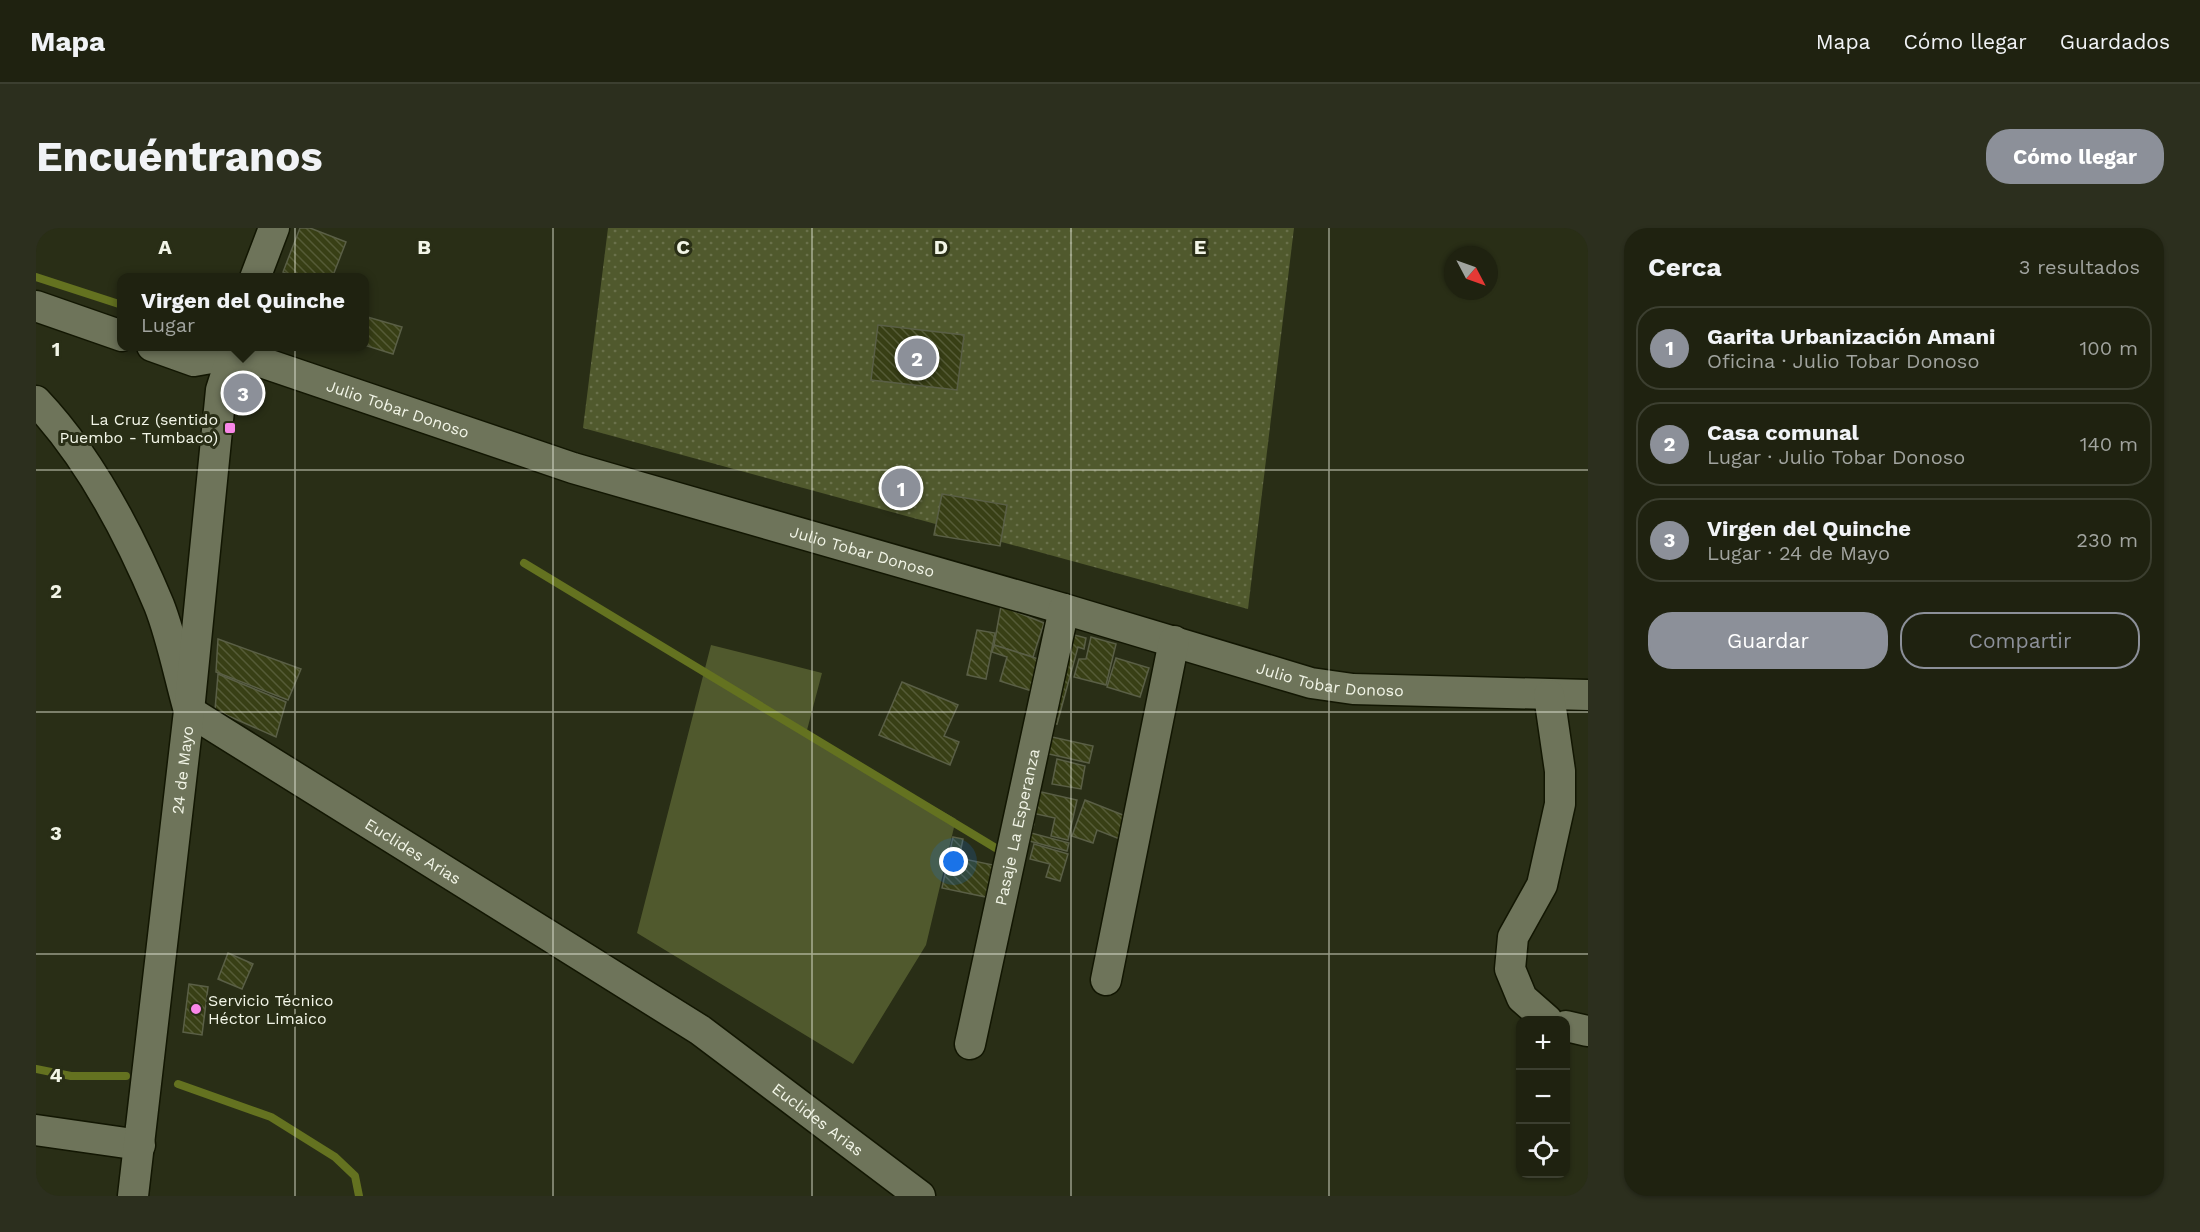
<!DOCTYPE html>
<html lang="es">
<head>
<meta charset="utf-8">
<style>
	:root { --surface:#1f2210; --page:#2c2f1e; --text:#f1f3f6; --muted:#a1a49f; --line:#3c3f30; --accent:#8c9099 }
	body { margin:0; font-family:"Work Sans",sans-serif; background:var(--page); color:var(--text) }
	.controls { position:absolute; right:18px; bottom:18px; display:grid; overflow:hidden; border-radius:12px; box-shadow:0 2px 4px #0004 }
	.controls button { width:54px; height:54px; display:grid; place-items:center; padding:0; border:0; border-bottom:2px solid var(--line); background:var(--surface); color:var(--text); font:30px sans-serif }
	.compass { position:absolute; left:1408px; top:18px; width:54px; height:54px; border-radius:50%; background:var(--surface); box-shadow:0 2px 4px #0004; rotate:131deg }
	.you { position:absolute; left:918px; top:634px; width:21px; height:21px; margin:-15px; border:4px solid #fff; border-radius:50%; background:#1a73e8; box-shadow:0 0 0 9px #1a73e833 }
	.badge { display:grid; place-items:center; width:39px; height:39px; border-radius:50%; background:var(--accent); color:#fff; font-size:20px; font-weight:700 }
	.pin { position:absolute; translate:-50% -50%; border:3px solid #fff; box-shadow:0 2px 6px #0006 }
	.popup { position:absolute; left:81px; top:45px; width:252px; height:78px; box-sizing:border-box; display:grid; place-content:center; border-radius:12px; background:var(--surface); filter:drop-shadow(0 2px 4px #0005); font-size:20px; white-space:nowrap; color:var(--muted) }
	.popup b { font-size:22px; color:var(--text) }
	.popup::after { content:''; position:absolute; left:50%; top:100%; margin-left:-12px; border:12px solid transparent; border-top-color:var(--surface) }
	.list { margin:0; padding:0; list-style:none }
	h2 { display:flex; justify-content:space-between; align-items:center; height:78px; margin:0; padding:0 24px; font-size:26px }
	h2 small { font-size:20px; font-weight:400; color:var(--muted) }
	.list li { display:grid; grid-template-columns:39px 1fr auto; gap:18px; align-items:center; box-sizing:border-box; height:84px; margin:0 12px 12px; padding:0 12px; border:2px solid var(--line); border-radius:24px }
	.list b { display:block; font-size:22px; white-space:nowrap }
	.list p { margin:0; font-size:20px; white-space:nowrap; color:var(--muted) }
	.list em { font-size:20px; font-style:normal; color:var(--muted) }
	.actions { display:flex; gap:12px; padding:18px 24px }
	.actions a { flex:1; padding:14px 0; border:2px solid var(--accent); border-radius:24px; text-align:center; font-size:21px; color:var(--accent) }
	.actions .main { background:var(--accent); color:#fff }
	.icon { flex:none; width:33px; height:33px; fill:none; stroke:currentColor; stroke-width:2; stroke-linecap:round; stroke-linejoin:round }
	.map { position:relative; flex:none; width:1552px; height:968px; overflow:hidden; border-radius:24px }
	header { display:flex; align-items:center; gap:36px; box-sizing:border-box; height:84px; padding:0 30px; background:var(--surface); border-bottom:2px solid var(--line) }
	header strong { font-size:28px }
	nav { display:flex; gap:33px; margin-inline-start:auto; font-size:21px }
	.intro { display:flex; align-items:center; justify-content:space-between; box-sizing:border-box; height:144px; padding:0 36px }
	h1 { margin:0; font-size:42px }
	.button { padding:15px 27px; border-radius:24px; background:var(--accent); color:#fff; font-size:21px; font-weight:700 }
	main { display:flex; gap:36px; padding:0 36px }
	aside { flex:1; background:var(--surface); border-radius:24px; box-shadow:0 2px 4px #0004 }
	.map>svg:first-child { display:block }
</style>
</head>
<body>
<header>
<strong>Mapa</strong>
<nav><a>Mapa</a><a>Cómo llegar</a><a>Guardados</a></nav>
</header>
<div class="intro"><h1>Encuéntranos</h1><a class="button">Cómo llegar</a></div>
<main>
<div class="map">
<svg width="1552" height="968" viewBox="0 0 1552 968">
	<defs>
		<pattern id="grass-dots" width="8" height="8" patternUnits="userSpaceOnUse" patternTransform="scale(1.5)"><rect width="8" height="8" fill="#50592d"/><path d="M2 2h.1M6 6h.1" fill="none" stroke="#6a714b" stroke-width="1.8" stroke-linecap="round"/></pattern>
		<pattern id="building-back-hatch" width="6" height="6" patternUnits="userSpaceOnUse" patternTransform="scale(1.5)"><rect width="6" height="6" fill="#383f15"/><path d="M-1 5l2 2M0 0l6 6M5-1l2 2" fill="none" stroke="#555b37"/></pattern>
	</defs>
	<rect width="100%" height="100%" fill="#292e16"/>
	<!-- grass -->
	<polygon fill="url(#grass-dots)" points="572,0 1258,0 1212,381 547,200"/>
	<!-- garden -->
	<polygon fill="#50592d" points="675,417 786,445 770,506 920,591 890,717 817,836 601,705"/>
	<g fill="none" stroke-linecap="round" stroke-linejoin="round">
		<!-- stream -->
		<g stroke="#647220" stroke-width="8">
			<polyline points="0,49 86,77"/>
			<polyline points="488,335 963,622"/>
			<polyline points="0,841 35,848 90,848"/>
			<polyline points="142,856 235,889 299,929 319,948 323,968"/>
		</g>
	</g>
	<!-- building -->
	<g fill="url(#building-back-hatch)" stroke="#5a5f46" stroke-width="1.5">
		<polygon points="264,0 274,0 310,14 296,50 260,50 247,44"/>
		<polygon points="328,88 366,99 357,126 328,117"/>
		<polygon points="842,97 928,107 921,162 835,152"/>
		<polygon points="906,266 971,277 964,318 898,307"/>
		<polygon points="965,378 1008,395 997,429 958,417"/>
		<polygon points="941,402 959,405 950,451 931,447"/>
		<polygon points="1031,405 1050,410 1048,421 1042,419 1021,496 1008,493"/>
		<polygon points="1055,409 1080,416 1070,457 1038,449 1043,431 1050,431"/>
		<polygon points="182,411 265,441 252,472 180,444"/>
		<polygon points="958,417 1012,434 1002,465 964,453 971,429 956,424"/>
		<polygon points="1080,430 1113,440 1104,469 1071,459"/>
		<polygon points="182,446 250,474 240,509 179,482"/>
		<polygon points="866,454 922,477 908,508 923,514 914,537 843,507"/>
		<polygon points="1007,507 1057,518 1053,535 1004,524"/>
		<polygon points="1021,531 1049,538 1045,561 1016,556"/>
		<polygon points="992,561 1041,572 1032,612 1015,608 1019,590 987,583"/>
		<polygon points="1049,572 1097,591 1089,613 1061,602 1057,615 1036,608"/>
		<polygon points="986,593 998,596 995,605 1033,615 1031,623 982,610"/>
		<polygon points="917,609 927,611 923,630 957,637 950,669 906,660"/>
		<polygon points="998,616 1032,626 1024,653 1010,649 1014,636 994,631"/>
		<polygon points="192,725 217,736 206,761 182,751"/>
		<polygon points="153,756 172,759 166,807 147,804"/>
	</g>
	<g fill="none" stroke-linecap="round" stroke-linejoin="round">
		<!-- minor casing -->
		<g stroke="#121602" stroke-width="33">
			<g id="minor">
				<polyline points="219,50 238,0"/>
				<polyline points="0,78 86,108"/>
				<path id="s1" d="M116,118L158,133L198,126L219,132L537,240L1028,381L1275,455L1317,461L1552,467"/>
				<path id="s2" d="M0,173C54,230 93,305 123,377C136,410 143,448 153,483L664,802L884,968"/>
				<polyline points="1070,752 1138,413"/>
				<polyline points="1511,792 1486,770 1474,741 1477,709 1506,657 1524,576 1524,543 1513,467"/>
				<polyline points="1530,798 1551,803"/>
				<path id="s3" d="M934,816L1028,381"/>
				<polyline points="0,902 104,917"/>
				<path id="s4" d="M97,968L153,483L185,162L199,118"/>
			</g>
		</g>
		<!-- minor -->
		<use href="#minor" stroke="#6e745a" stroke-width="30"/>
	</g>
	<!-- grid -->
	<path fill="none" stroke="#f2f5e7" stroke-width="1.5" stroke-opacity="0.55" d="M259,0V968M517,0V968M776,0V968M1035,0V968M1293,0V968M0,242H1552M0,484H1552M0,726H1552"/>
	<!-- markers -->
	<g fill="#f987e8" stroke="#292e16" stroke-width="2">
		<rect x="188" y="194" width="12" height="12" rx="3"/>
		<circle cx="160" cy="781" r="6"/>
	</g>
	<g text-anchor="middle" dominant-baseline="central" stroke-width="6" stroke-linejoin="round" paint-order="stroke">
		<!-- street labels -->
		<g font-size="16" fill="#f2f5e7" stroke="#292e16">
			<text stroke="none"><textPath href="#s1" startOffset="258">Julio Tobar Donoso</textPath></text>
			<text stroke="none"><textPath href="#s1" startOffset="744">Julio Tobar Donoso</textPath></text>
			<text stroke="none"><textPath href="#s1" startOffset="1230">Julio Tobar Donoso</textPath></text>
			<text stroke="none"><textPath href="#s4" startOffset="429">24 de Mayo</textPath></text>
			<text stroke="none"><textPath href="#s3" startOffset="222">Pasaje La Esperanza</textPath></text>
			<text stroke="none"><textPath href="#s2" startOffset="614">Euclides Arias</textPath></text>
			<text stroke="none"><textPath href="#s2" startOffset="1100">Euclides Arias</textPath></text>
		</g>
		<!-- poi labels -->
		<g font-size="16" fill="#f2f5e7" stroke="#292e16" text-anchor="end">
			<text x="182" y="191">La Cruz (sentido<tspan x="182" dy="18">Puembo - Tumbaco)</tspan></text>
			<text x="172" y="772" text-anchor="start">Servicio Técnico<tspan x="172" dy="18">Héctor Limaico</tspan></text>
		</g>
	</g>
	<g font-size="20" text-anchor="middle" font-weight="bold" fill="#f2f5e7" stroke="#292e16" stroke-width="6" stroke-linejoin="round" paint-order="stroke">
		<text x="129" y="26">A</text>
		<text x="388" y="26">B</text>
		<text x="647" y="26">C</text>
		<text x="905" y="26">D</text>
		<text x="1164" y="26">E</text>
		<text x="20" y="128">1</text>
		<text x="20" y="370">2</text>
		<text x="20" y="612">3</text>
		<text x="20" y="854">4</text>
	</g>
</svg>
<div class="controls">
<button>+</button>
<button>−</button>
<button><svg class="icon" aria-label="locate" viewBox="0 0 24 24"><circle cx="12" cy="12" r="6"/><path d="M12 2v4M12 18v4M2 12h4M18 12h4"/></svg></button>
</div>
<svg class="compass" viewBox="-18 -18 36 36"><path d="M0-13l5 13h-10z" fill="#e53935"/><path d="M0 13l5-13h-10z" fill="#a1a49f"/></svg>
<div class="you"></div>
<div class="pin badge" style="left:865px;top:260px">1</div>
<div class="pin badge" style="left:881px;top:130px">2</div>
<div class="pin badge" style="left:207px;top:165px">3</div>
<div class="popup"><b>Virgen del Quinche</b>Lugar</div>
</div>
<aside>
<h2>Cerca<small>3 resultados</small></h2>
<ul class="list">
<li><span class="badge">1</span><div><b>Garita Urbanización Amani</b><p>Oficina · Julio Tobar Donoso</p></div><em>100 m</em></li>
<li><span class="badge">2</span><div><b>Casa comunal</b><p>Lugar · Julio Tobar Donoso</p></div><em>140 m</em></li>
<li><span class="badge">3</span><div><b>Virgen del Quinche</b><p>Lugar · 24 de Mayo</p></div><em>230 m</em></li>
</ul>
<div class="actions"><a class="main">Guardar</a><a>Compartir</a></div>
</aside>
</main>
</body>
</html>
